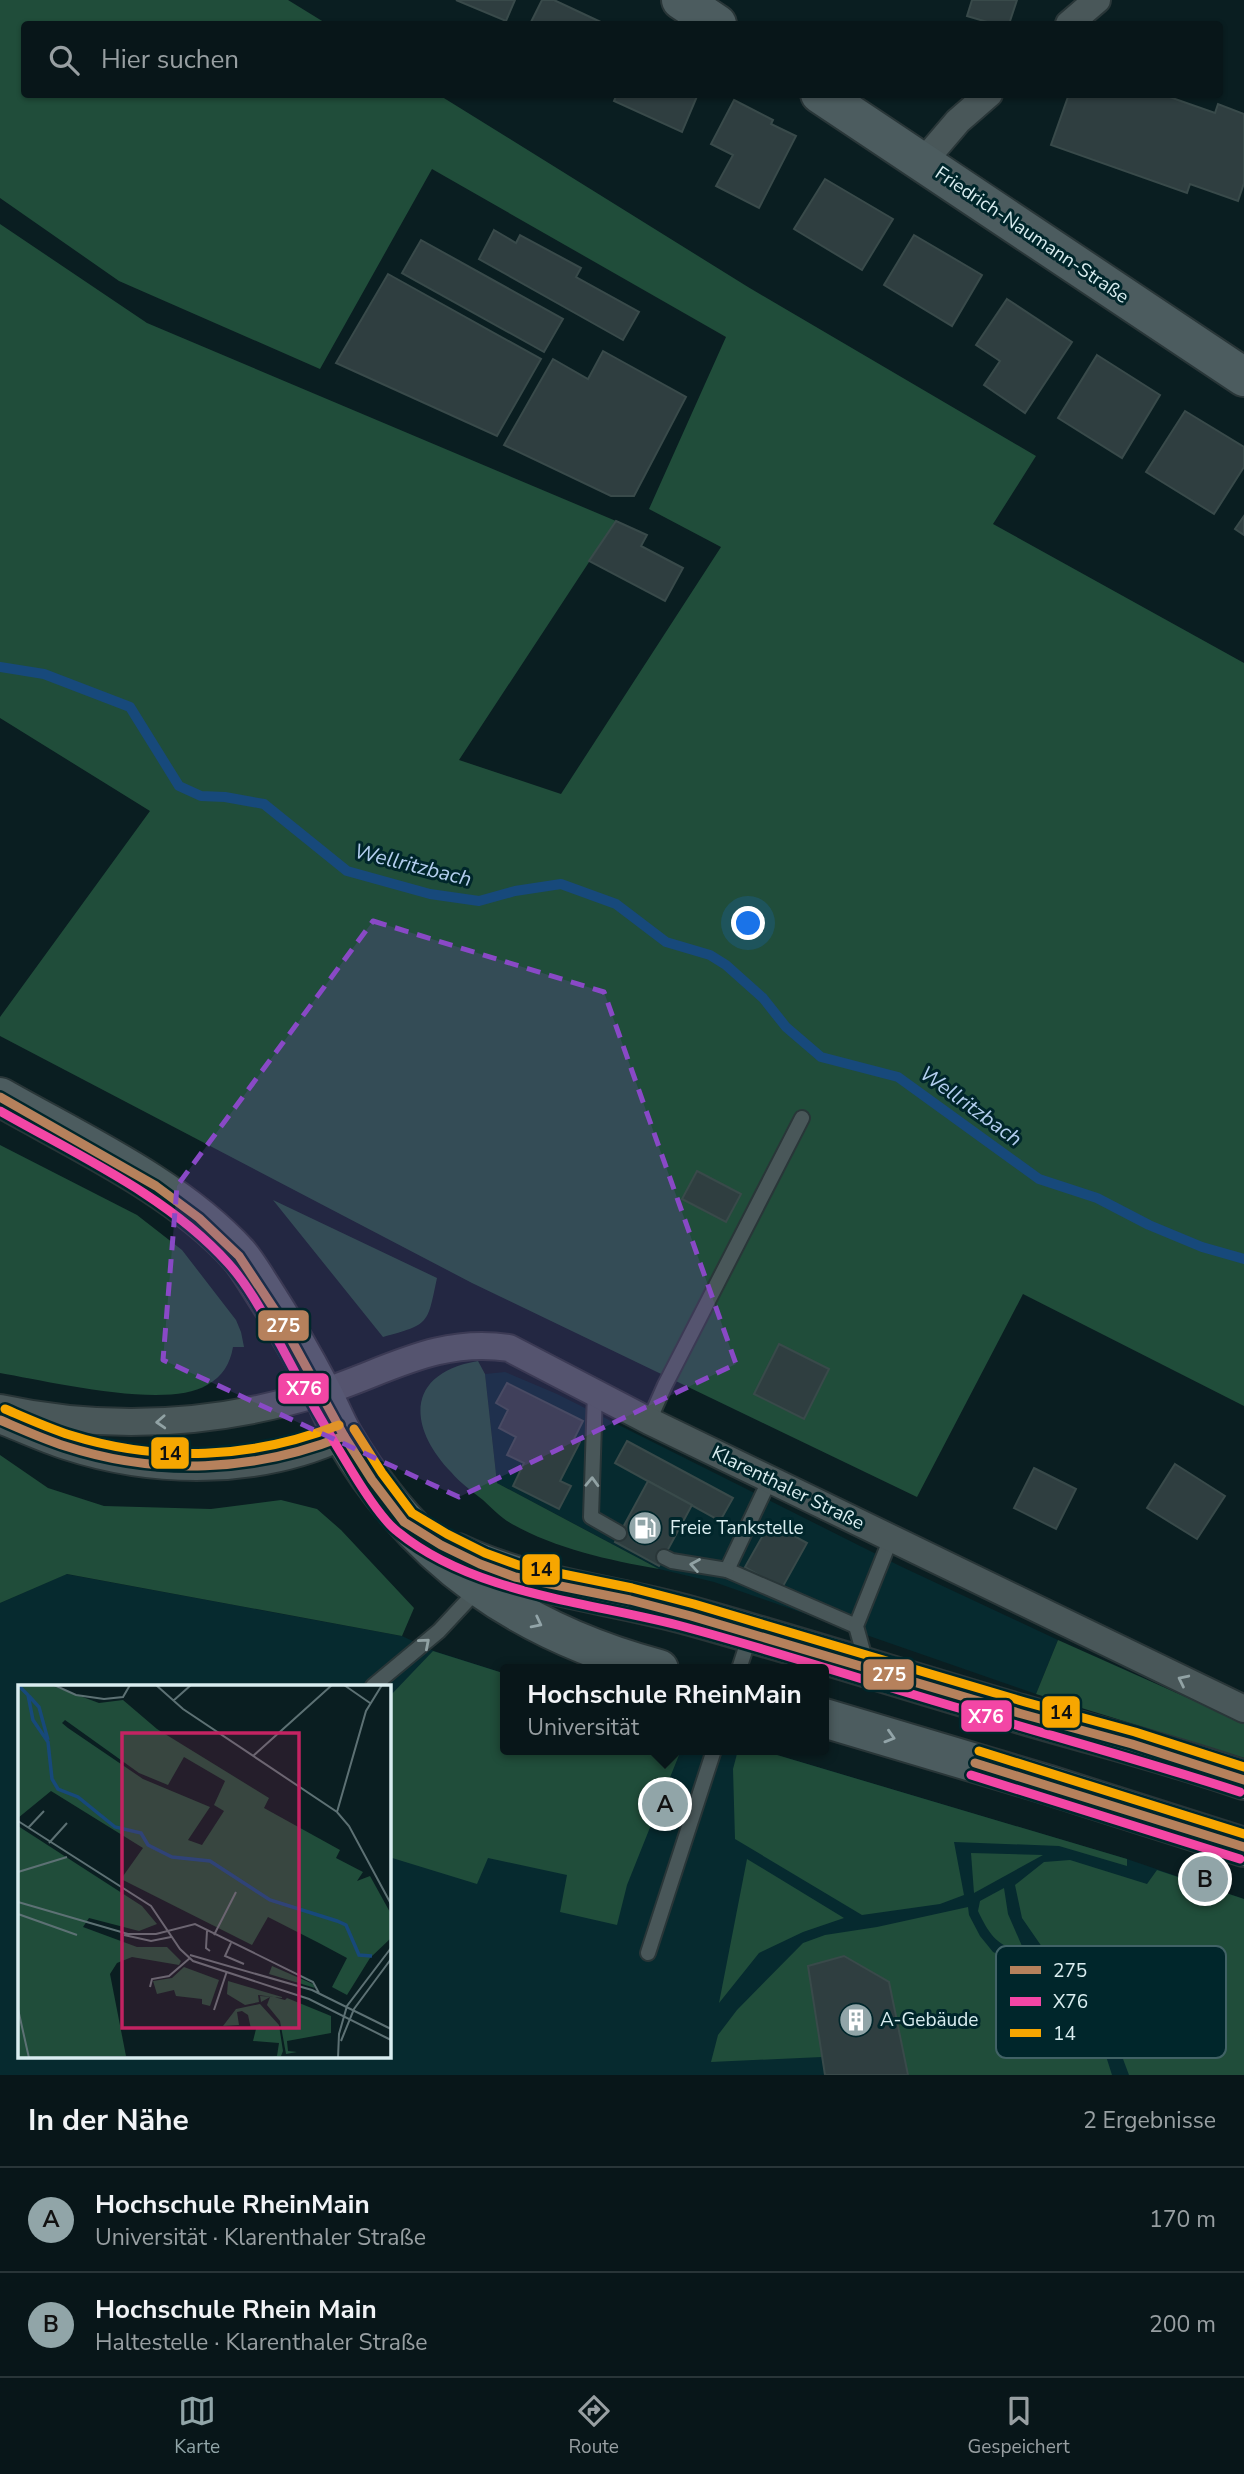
<!DOCTYPE html>
<html lang="de">
<head>
<meta charset="utf-8">
<style>
	:root { --surface:#081619; --page:#111f22; --text:#f1f3f6; --muted:#989fa2; --line:#293538; --accent:#91a5a8 }
	body { margin:0; font-family:"Nunito Sans",sans-serif; background:var(--page); color:var(--text) }
	.you { position:absolute; left:749px; top:924px; width:24px; height:24px; margin:-18px; border:5px solid #fff; border-radius:50%; background:#1a73e8; box-shadow:0 0 0 10px #1a73e833 }
	.badge { display:grid; place-items:center; width:46px; height:46px; border-radius:50%; background:var(--accent); color:#111; font-size:23px; font-weight:700 }
	.pin { position:absolute; translate:-50% -50%; border:4px solid #fff; box-shadow:0 2px 7px #0006 }
	.popup { position:absolute; left:500px; top:1664px; width:329px; height:91px; box-sizing:border-box; display:grid; place-content:center; border-radius:7px; background:var(--surface); filter:drop-shadow(0 2px 5px #0005); font-size:23px; white-space:nowrap; color:var(--muted) }
	.popup b { font-size:26px; color:var(--text) }
	.popup::after { content:''; position:absolute; left:50%; top:100%; margin-left:-14px; border:14px solid transparent; border-top-color:var(--surface) }
	.list { margin:0; padding:0; list-style:none }
	h2 { display:flex; justify-content:space-between; align-items:center; height:91px; margin:0; padding:0 28px; font-size:30px }
	h2 small { font-size:23px; font-weight:400; color:var(--muted) }
	.list li { display:grid; grid-template-columns:46px 1fr auto; gap:21px; align-items:center; box-sizing:border-box; height:105px; padding:0 28px; border-top:2px solid var(--line) }
	.list b { display:block; font-size:26px; white-space:nowrap }
	.list p { margin:0; font-size:23px; white-space:nowrap; color:var(--muted) }
	.list em { font-size:23px; font-style:normal; color:var(--muted) }
	.icon { flex:none; width:38px; height:38px; fill:none; stroke:currentColor; stroke-width:2; stroke-linecap:round; stroke-linejoin:round }
	.map { position:relative; flex:none; width:1244px; height:2075px; overflow:hidden }
	.search { position:absolute; background:var(--surface); box-shadow:0 2px 5px #0004; left:21px; right:21px; top:21px; height:77px; display:flex; align-items:center; gap:18px; box-sizing:border-box; padding:0 24px; border-radius:7px; color:var(--muted); font-size:26px }
	.sheet { height:301px; background:var(--surface) }
	nav { display:flex; justify-content:space-around; align-items:center; box-sizing:border-box; height:98px; border-top:2px solid var(--line); background:var(--surface); font-size:19px; color:var(--muted) }
	nav a { display:grid; justify-items:center; gap:4px }
	nav .on { color:var(--accent) }
	.map>svg:first-child { display:block }
</style>
</head>
<body>
<div class="map">
<svg width="1244" height="2075" viewBox="0 0 1244 2075">
	<rect width="100%" height="100%" fill="#0a1e21"/>
	<!-- built -->
	<g fill="#062a2f" fill-rule="evenodd">
		<polygon points="505,1372 557,1394 900,1566 1058,1640 1036,1694 714,1582 659,1569 497,1483 485,1374"/>
		<path d="M66,1574L402,1636L434,1651L506,1674V1750H760L1127,1859L1244,1899V2075H0V1603ZM19,1686H388V2056H19Z"/>
	</g>
	<!-- green -->
	<g fill="#204d3a">
		<polygon points="0,0 288,0 327,24 24,24 24,94 439,95 748,287 1036,456 993,524 1244,663 1244,1406 1023,1294 917,1497 472,1283 0,1036 0,1017 150,811 0,718 0,224 147,323 616,521 459,760 561,794 721,547 649,509 726,337 432,169 320,369 119,281 0,198"/>
		<path d="M0,1145L137,1215L182,1250L236,1320L241,1332L244,1347H233C230,1364 223,1376 207,1385C167,1410 47,1381 0,1373Z"/>
		<path d="M273,1200L437,1278C427,1325 430,1324 383,1337Z"/>
		<path d="M478,1361L485,1374L497,1483L659,1569C608,1560 557,1549 512,1524C501,1518 492,1508 483,1500C472,1491 460,1483 451,1472C407,1426 406,1373 478,1361Z"/>
		<polygon points="0,1455 48,1488 104,1506 211,1509 281,1500 317,1509 341,1530 414,1608 402,1636 67,1574 0,1603"/>
		<polygon points="1058,1640 1244,1723 1244,1758 1036,1694"/>
		<polygon points="433,1651 506,1674 506,1750 681,1750 627,1885 617,1925 560,1912 567,1875 488,1858 477,1884 389,1857 389,1697"/>
		<polygon points="738,1750 760,1750 1127,1859 1127,1866 1059,1846 954,1842 964,1895 940,1904 862,1915 735,1839 733,1769"/>
		<polygon points="971,1853 1043,1855 974,1893"/>
		<polygon points="747,1859 844,1918 803,1932 759,1953 719,2003"/>
		<polygon points="1070,1860 1147,1884 1157,1870 1244,1899 1244,2075 1129,2075 1111,2027 1049,1957 1022,1918 1015,1885 1044,1862"/>
		<path d="M1004,1888L1008,1914L1025,1953C997,1946 990,1936 978,1911L980,1901Z"/>
		<polygon points="968,1907 969,1915 980,1936 993,1952 1029,1968 1075,2006 1105,2053 1112,2075 908,2075 889,1983 844,1956 808,1966 822,2057 711,2062 718,2035 737,2010 803,1943 825,1935 877,1927"/>
	</g>
	<g fill="none" stroke-linecap="round" stroke-linejoin="round">
		<!-- stream -->
		<polyline stroke="#17497b" stroke-width="10" points="0,667 44,674 130,707 179,786 201,796 225,797 264,804 347,871 430,894 479,901 515,891 561,884 616,904 666,942 710,955 726,965 763,998 786,1027 821,1057 898,1077 1039,1179 1097,1198 1149,1225 1202,1247 1244,1259"/>
	</g>
	<!-- building -->
	<g fill="#2f3e40" stroke="#394a4a" stroke-width="2">
		<polygon points="456,0 515,0 506,21"/>
		<polygon points="542,0 554,0 605,24 530,24"/>
		<polygon points="972,0 1017,0 1009,24 994,24 967,16"/>
		<polygon points="617,94 698,94 682,132 614,101"/>
		<polygon points="1069,94 1161,94 1215,113 1218,104 1244,114 1244,183 1238,201 1190,184 1187,193 1051,145"/>
		<polygon points="734,100 773,120 771,124 796,136 759,208 716,186 733,155 711,144"/>
		<polygon points="825,179 893,219 862,270 794,229"/>
		<polygon points="494,230 516,243 520,235 581,268 576,277 639,312 623,340 479,259"/>
		<polygon points="914,235 982,275 952,326 884,285"/>
		<polygon points="421,240 563,319 544,352 402,273"/>
		<polygon points="388,274 541,359 497,436 336,363"/>
		<polygon points="1007,299 1072,342 1025,413 984,385 1000,361 976,345"/>
		<polygon points="603,351 686,397 634,496 611,496 504,445 553,359 588,379"/>
		<polygon points="1097,355 1160,395 1122,458 1058,418"/>
		<polygon points="1185,411 1244,447 1244,467 1214,514 1146,472"/>
		<polygon points="1244,516 1244,535 1235,529"/>
		<polygon points="616,521 647,535 641,546 683,568 665,601 589,561"/>
		<polygon points="697,1171 741,1194 726,1222 682,1199"/>
		<polygon points="779,1344 829,1369 804,1419 754,1394"/>
		<polygon points="507,1383 583,1421 574,1439 580,1442 560,1481 571,1486 559,1509 513,1486 524,1463 507,1455 516,1437 499,1428 508,1410 496,1403"/>
		<polygon points="627,1441 733,1498 720,1521 615,1463"/>
		<polygon points="1175,1464 1225,1496 1197,1539 1147,1508"/>
		<polygon points="1034,1468 1076,1489 1056,1529 1014,1508"/>
		<polygon points="648,1481 692,1505 659,1566 615,1542"/>
		<polygon points="770,1523 807,1543 782,1588 745,1567"/>
		<polygon points="844,1956 889,1982 908,2075 825,2075 808,1966"/>
	</g>
	<g fill="none" stroke-linecap="round" stroke-linejoin="round">
		<!-- lane casing -->
		<g stroke="#293638" stroke-width="18">
			<g id="lane">
				<polyline points="595,1392 591,1517 619,1533"/>
				<polyline points="649,1421 665,1385 802,1118"/>
				<polyline points="770,1479 727,1570 856,1626"/>
				<polyline points="664,1557 672,1561 727,1570"/>
				<polyline points="866,1662 856,1626 891,1538"/>
				<polyline points="739,1669 750,1635"/>
				<polyline points="373,1686 439,1631 479,1588"/>
				<polyline points="648,1953 714,1750"/>
			</g>
		</g>
		<!-- street casing -->
		<g stroke="#293638" stroke-width="30">
			<g id="street">
				<polyline points="1069,24 1097,0"/>
				<polyline points="923,162 958,121 989,94"/>
				<path d="M0,1408C107,1431 216,1425 320,1393C386,1372 437,1337 509,1348L649,1421L1244,1709"/>
				<path d="M2,1421C23,1429 44,1439 66,1446C155,1475 259,1476 344,1436"/>
			</g>
		</g>
		<!-- secondary casing -->
		<g stroke="#293638" stroke-width="42">
			<g id="secondary">
				<polyline points="681,0 717,24"/>
				<polyline points="820,94 1244,377"/>
				<path d="M0,1097C79,1142 177,1187 238,1254C247,1264 254,1277 262,1289C284,1323 304,1358 323,1394C330,1408 336,1423 344,1437C417,1561 521,1632 659,1669"/>
				<path d="M457,1553C531,1588 613,1594 691,1616C802,1647 911,1682 1021,1714C1095,1736 1170,1754 1244,1780"/>
				<polyline points="824,1718 1049,1785 1244,1847"/>
			</g>
		</g>
		<!-- lane -->
		<use href="#lane" stroke="#495759" stroke-width="14"/>
		<!-- street -->
		<use href="#street" stroke="#495759" stroke-width="26"/>
		<!-- secondary -->
		<use href="#secondary" stroke="#4c5c5f" stroke-width="38"/>
		<!-- bus-1 casing -->
		<g stroke="#00262b" stroke-width="14">
			<g id="bus-1">
				<polyline points="0,1097 156,1186 199,1218 239,1256 276,1312 344,1436 372,1480 404,1522 441,1545 480,1564 515,1577 630,1600 691,1616 1022,1714 1132,1744 1244,1780"/>
				<path d="M0,1420C21,1429 43,1439 65,1446C157,1476 254,1472 344,1436"/>
				<polyline points="975,1763 1244,1847"/>
			</g>
		</g>
		<!-- bus-2 casing -->
		<g stroke="#00262b" stroke-width="14">
			<g id="bus-2">
				<path d="M0,1111C77,1155 168,1196 228,1263C249,1286 265,1317 280,1344C303,1388 327,1431 353,1473C364,1491 382,1520 398,1532C475,1595 592,1602 685,1627C778,1652 870,1682 962,1709C1055,1737 1148,1762 1240,1792"/>
				<polyline points="971,1775 1240,1859"/>
			</g>
		</g>
		<!-- bus-3 casing -->
		<g stroke="#00262b" stroke-width="14">
			<g id="bus-3">
				<path d="M5,1409C26,1418 48,1428 70,1435C160,1463 252,1459 339,1425"/>
				<polyline points="354,1429 382,1473 412,1513 447,1534 485,1553 518,1565 632,1588 694,1604 1025,1702 1135,1732 1244,1767"/>
				<polyline points="979,1751 1244,1834"/>
			</g>
		</g>
		<!-- bus-1 -->
		<use href="#bus-1" stroke="#b6815c" stroke-width="9"/>
		<!-- bus-2 -->
		<use href="#bus-2" stroke="#f346a5" stroke-width="9"/>
		<!-- bus-3 -->
		<use href="#bus-3" stroke="#f7a600" stroke-width="9"/>
	</g>
	<!-- one-way arrows -->
	<defs><path id="oneway-chevron" d="M-2-3.5L2.5 0L-2 3.5" fill="none" stroke-width="1.6" stroke-linecap="round" stroke-linejoin="round" transform="scale(1.75)"/></defs>
	<g stroke="#91a2a4">
		<use href="#oneway-chevron" transform="translate(161 1422) rotate(177)"/>
		<use href="#oneway-chevron" transform="translate(592 1482) rotate(-88)"/>
		<use href="#oneway-chevron" transform="translate(695 1565) rotate(-170)"/>
		<use href="#oneway-chevron" transform="translate(425 1643) rotate(-41)"/>
		<use href="#oneway-chevron" transform="translate(1183 1680) rotate(-154)"/>
	</g>
	<g stroke="#92a4a8">
		<use href="#oneway-chevron" transform="translate(537 1623) rotate(27)"/>
		<use href="#oneway-chevron" transform="translate(890 1737) rotate(17)"/>
	</g>
	<!-- marked area -->
	<path fill="#8949c6" fill-opacity="0.2" stroke="#8949c6" stroke-width="5" stroke-dasharray="14 9" stroke-linejoin="round" d="M373,921L604,992L736,1364L459,1497L163,1360L177,1186Z"/>
	<!-- icons -->
	<defs>
		<g id="fuel-disc" transform="scale(1.75)"><circle r="9.5" fill="#91a5a8" stroke="#00262b"/><path d="M-5.5-6h7V0h2V4h1.3V-2.5L3-4.5l.8-.8L6-3V5H2.5V1h-1V6h-7ZM-4.2-4.7v3.2H.2V-4.7Z" fill="#fff"/></g>
		<g id="building-disc" transform="scale(1.75)"><circle r="9.5" fill="#91a5a8" stroke="#00262b"/><path d="M-4-6H4V6H1V3H-1V6H-4ZM-2.5-4.3h1.7v1.8h-1.7ZM.8-4.3h1.7v1.8H.8ZM-2.5-1h1.7V.8h-1.7ZM.8-1h1.7V.8H.8Z" fill="#fff"/></g>
	</defs>
	<g fill-rule="evenodd">
		<use href="#fuel-disc" x="645" y="1528"/>
		<use href="#building-disc" x="856" y="2020"/>
	</g>
	<g text-anchor="middle" dominant-baseline="central" stroke-width="6" stroke-linejoin="round" paint-order="stroke">
		<!-- street labels -->
		<g font-size="19" fill="#d9edf0" stroke="#00262b">
			<text transform="translate(1032 235) rotate(34)">Friedrich-Naumann-Straße</text>
			<text transform="translate(788 1488) rotate(26)">Klarenthaler Straße</text>
		</g>
		<!-- poi labels -->
		<g font-size="19" fill="#d9edf0" stroke="#00262b" text-anchor="start">
			<text x="670" y="1528">Freie Tankstelle</text>
			<text x="880" y="2020">A-Gebäude</text>
		</g>
		<!-- water labels -->
		<g font-size="21" font-style="italic" fill="#b3ceef" stroke="#00262b">
			<text transform="translate(413 865) rotate(14)">Wellritzbach</text>
			<text transform="translate(971 1106) rotate(36)">Wellritzbach</text>
		</g>
	</g>
	<!-- overview -->
	<g transform="translate(18 1685)">
		<rect width="373" height="373" fill="#0a1e21"/>
		<path d="M0,0H32L81,18L105,15L139,44L251,113L246,123L322,165L318,173L345,187L339,196L352,191L373,229V253L352,273L329,310L314,302L329,273L301,258L250,232L234,260L103,194L125,163L33,106L0,133ZM47,35L121,88L150,100L166,72L207,96L196,120L206,126L184,160L170,155L192,122L125,94L50,43L44,38ZM0,141L124,221L139,239L121,246L71,233L65,242L119,262H149L163,276L161,280L114,272L99,278L92,289L108,371L0,373ZM254,281L295,299L297,303L251,289ZM166,282L201,295L192,321L184,319V314L158,311L156,305L139,309L135,296L154,293ZM210,296L264,312V313L240,310L241,317L227,320L209,309ZM242,311L256,312L267,315L269,313L313,331V348L269,356L270,366L279,367L268,369L262,336L249,320L252,312L243,317ZM242,319L261,340L265,366L263,371L250,373L259,371L261,358L235,356L238,344H233L230,330L224,326L219,327L221,340L205,341L218,324Z" fill="#204d3a" fill-rule="evenodd"/>
		<path fill="none" stroke="#17497b" stroke-width="3.5" d="M0,0L10,10L15,35L30,57L34,94L40,104L60,112L97,142L123,148L130,160L154,172L192,176L252,215L319,236L328,240L341,270L354,271M11,11L21,22L30,55"/>
		<path fill="none" stroke="#5d7174" stroke-width="2" d="M36,0L58,10L86,14L105,12L112,0M138,0L165,24L319,127L331,141L373,219M326,0L352,18M155,16L173,0M235,71L314,0M319,127L348,26L364,0M0,136L133,221L162,264L175,276L291,314L373,355M10,143L26,126M31,158L49,138M0,187L49,172M0,217L110,249H138L177,239L295,297L301,308M0,229L59,250M189,246L188,263L192,266M106,250L133,256L153,252M196,250L218,207M213,258L207,271L226,279M172,270L294,305L373,344M132,302L134,294L151,291L172,273M0,324L11,373M196,325L209,286M323,356L336,324L373,274M320,373L321,349L329,321L373,263"/>
		<path fill="#c32362" fill-opacity="0.15" stroke="#c32362" stroke-width="3.5" d="M104,48H281V343H104Z"/>
		<rect width="373" height="373" fill="none" stroke="#d9edf0" stroke-width="3.5"/>
	</g>
	<!-- legend -->
	<rect x="996" y="1946" width="230" height="112" rx="10" fill="#00262b" stroke="#416266" stroke-width="2"/>
	<rect x="1010" y="1966" width="31" height="8" fill="#b6815c"/>
	<rect x="1010" y="1997" width="31" height="9" fill="#f346a5"/>
	<rect x="1010" y="2029" width="31" height="8" fill="#f7a600"/>
	<g font-size="19" fill="#d9edf0">
		<text x="1053" y="1977">275</text>
		<text x="1053" y="2008">X76</text>
		<text x="1053" y="2040">14</text>
	</g>
	<g stroke="#00262b" stroke-width="2.5">
		<rect x="257" y="1309" width="53" height="33" rx="7" fill="#b6815c"/>
		<rect x="277" y="1372" width="53" height="33" rx="7" fill="#f346a5"/>
		<rect x="150" y="1436" width="40" height="34" rx="7" fill="#f7a600"/>
		<rect x="521" y="1553" width="40" height="33" rx="7" fill="#f7a600"/>
		<rect x="862" y="1658" width="53" height="33" rx="7" fill="#b6815c"/>
		<rect x="1041" y="1695" width="40" height="34" rx="7" fill="#f7a600"/>
		<rect x="960" y="1699" width="53" height="34" rx="7" fill="#f346a5"/>
	</g>
	<g font-size="19" text-anchor="middle" font-weight="bold" fill="#fff">
		<text x="283" y="1332">275</text>
		<text x="304" y="1395">X76</text>
		<text x="889" y="1681">275</text>
		<text x="986" y="1723">X76</text>
	</g>
	<g font-size="19" text-anchor="middle" font-weight="bold" fill="#111">
		<text x="170" y="1460">14</text>
		<text x="541" y="1576">14</text>
		<text x="1061" y="1719">14</text>
	</g>
</svg>
<div class="you"></div>
<div class="pin badge" style="left:665px;top:1804px">A</div>
<div class="popup"><b>Hochschule RheinMain</b>Universität</div>
<div class="pin badge" style="left:1205px;top:1879px">B</div>
<div class="search"><svg class="icon" aria-label="search" viewBox="0 0 24 24"><circle cx="10" cy="10" r="6"/><path d="M15 15l6 6"/></svg>Hier suchen</div>
</div>
<section class="sheet">
<h2>In der Nähe<small>2 Ergebnisse</small></h2>
<ul class="list">
<li><span class="badge">A</span><div><b>Hochschule RheinMain</b><p>Universität · Klarenthaler Straße</p></div><em>170 m</em></li>
<li><span class="badge">B</span><div><b>Hochschule Rhein Main</b><p>Haltestelle · Klarenthaler Straße</p></div><em>200 m</em></li>
</ul>
</section>
<nav>
<a class="on"><svg class="icon" aria-label="map" viewBox="0 0 24 24"><path d="M3 6l6-2 6 2 6-2v14l-6 2-6-2-6 2zM9 4v14M15 6v14"/></svg>Karte</a>
<a><svg class="icon" aria-label="directions" viewBox="0 0 24 24"><path d="M12 3l9 9-9 9-9-9zM9 14v-3h6M13 9l2 2-2 2"/></svg>Route</a>
<a><svg class="icon" aria-label="saved" viewBox="0 0 24 24"><path d="M7 4h10v16l-5-4-5 4z"/></svg>Gespeichert</a>
</nav>
</body>
</html>
